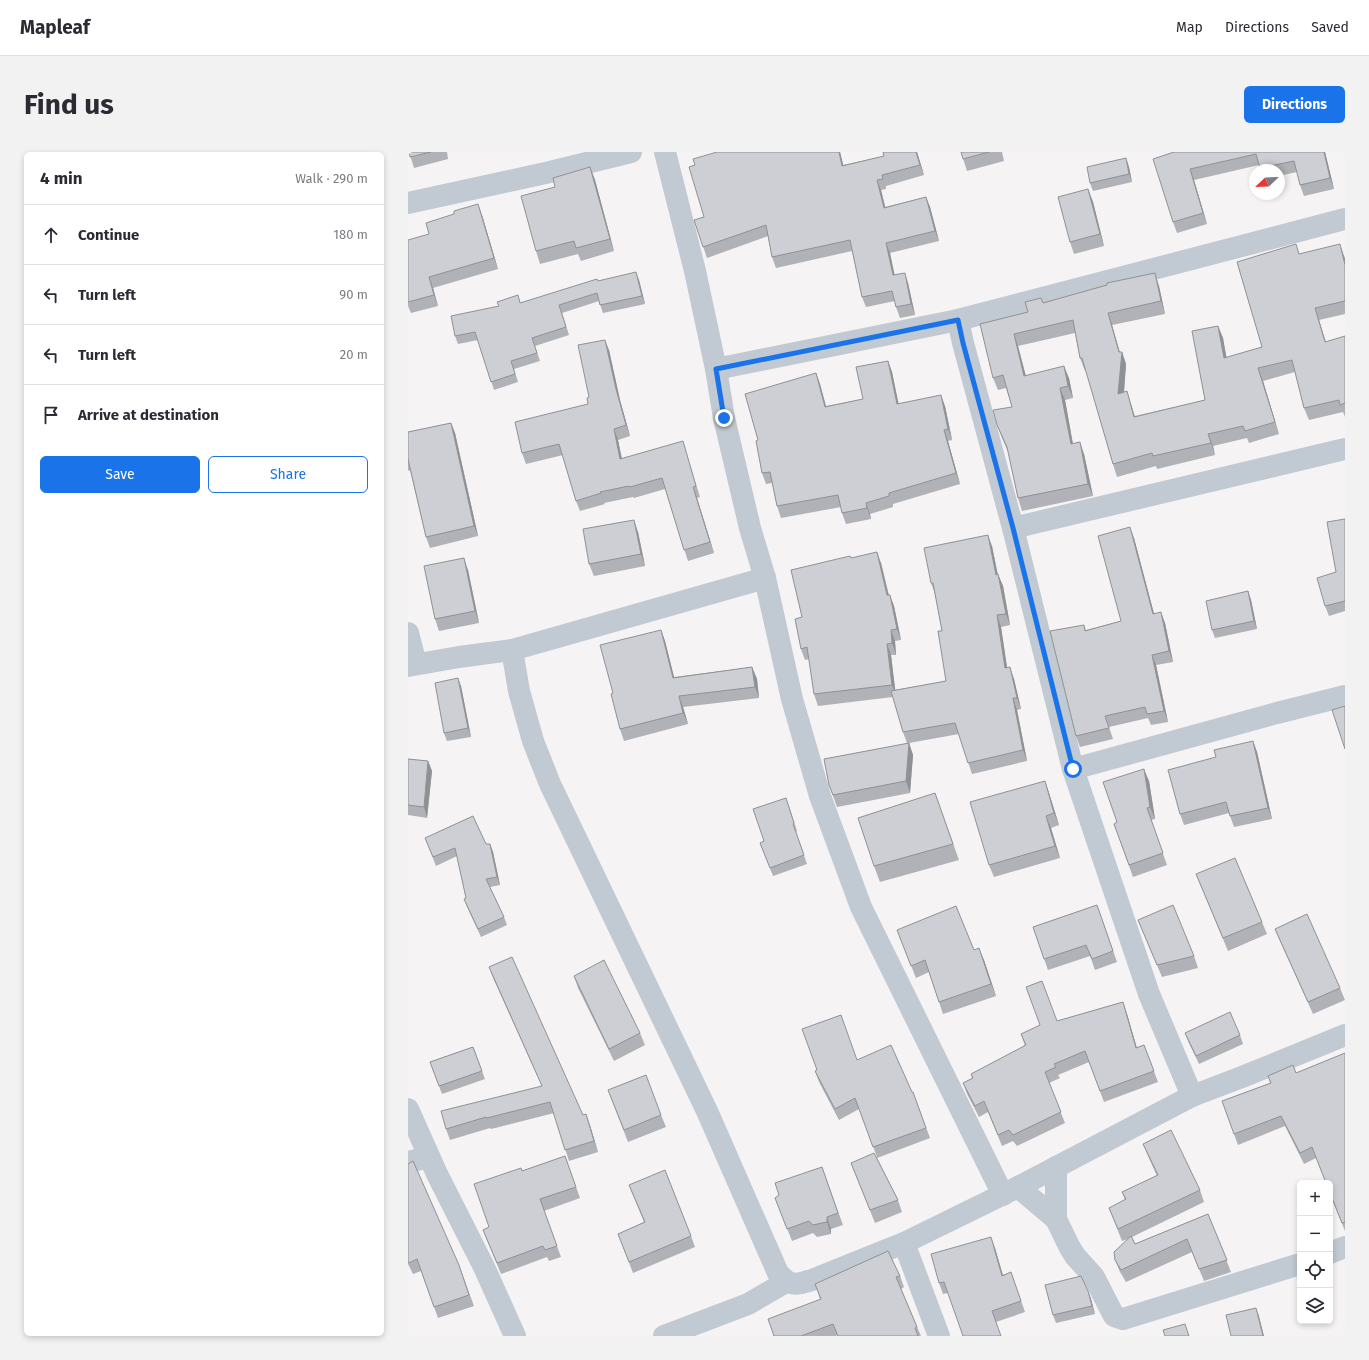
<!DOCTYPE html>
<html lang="en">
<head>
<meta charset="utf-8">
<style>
	:root { --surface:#fff; --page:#f2f2f3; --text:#2b2b33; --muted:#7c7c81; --line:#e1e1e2; --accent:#1a73e8 }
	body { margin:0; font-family:"Fira Sans",sans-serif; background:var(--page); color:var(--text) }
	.controls { position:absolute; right:12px; bottom:12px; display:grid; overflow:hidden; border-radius:6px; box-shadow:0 2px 6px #0003 }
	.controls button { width:36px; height:36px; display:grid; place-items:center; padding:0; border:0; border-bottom:1px solid var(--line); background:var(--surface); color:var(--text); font:20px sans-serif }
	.compass { position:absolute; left:841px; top:12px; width:36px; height:36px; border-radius:50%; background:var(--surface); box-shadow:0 2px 6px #0003; rotate:247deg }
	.stop { position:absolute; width:12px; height:12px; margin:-9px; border:3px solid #1a73e8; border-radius:50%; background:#fff }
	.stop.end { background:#1a73e8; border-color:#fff; box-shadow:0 1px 4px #0008 }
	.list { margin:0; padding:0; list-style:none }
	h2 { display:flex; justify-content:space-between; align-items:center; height:52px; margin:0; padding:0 16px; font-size:17px }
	h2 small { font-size:13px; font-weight:400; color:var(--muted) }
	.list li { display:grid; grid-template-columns:26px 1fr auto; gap:12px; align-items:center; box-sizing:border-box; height:60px; padding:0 16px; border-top:1px solid var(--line) }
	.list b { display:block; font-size:15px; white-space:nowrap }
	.list em { font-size:13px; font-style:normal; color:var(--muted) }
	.actions { display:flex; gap:8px; padding:12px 16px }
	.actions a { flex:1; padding:9px 0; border:1px solid var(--accent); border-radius:6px; text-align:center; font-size:14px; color:var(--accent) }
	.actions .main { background:var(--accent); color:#fff }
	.icon { flex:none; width:22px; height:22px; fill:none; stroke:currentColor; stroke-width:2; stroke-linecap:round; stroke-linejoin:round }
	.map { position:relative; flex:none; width:937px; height:1184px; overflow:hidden; border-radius:6px }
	header { display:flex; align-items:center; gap:24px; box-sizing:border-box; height:56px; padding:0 20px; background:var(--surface); border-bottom:1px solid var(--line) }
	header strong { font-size:19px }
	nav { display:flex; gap:22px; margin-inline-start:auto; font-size:14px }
	.intro { display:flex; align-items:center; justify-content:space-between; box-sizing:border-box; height:96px; padding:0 24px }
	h1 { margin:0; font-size:28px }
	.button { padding:10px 18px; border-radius:6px; background:var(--accent); color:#fff; font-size:14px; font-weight:700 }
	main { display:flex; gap:24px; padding:0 24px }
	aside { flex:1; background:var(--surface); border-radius:6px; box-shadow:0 2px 6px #0003 }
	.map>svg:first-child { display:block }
</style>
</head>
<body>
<header>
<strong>Mapleaf</strong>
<nav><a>Map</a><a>Directions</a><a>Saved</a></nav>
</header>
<div class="intro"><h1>Find us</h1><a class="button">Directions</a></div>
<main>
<aside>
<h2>4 min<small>Walk · 290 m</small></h2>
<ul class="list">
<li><svg class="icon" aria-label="ahead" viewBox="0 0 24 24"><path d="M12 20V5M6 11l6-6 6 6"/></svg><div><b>Continue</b></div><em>180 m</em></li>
<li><svg class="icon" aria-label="left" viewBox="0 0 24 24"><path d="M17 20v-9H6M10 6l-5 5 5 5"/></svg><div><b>Turn left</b></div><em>90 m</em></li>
<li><svg class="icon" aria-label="left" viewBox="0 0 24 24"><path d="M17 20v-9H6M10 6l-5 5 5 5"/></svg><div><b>Turn left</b></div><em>20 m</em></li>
<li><svg class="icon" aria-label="arrive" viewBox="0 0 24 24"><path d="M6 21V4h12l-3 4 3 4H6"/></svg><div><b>Arrive at destination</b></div></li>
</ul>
<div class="actions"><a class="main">Save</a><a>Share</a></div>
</aside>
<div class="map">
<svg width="937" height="1184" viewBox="0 0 937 1184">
	<rect width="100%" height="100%" fill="#f5f3f3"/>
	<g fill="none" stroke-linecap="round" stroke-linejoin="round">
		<!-- minor -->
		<g stroke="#c1cad2" stroke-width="22">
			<polyline points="257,0 287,119 308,217 316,266 342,376 357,426 384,547 412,644 453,755 595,1043"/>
			<polyline points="0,51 142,20 223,0"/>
			<polyline points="550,168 555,191 605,376 665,617 741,842 784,944"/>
			<polyline points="308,217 550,168 937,67"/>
			<polyline points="605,376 937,297"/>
			<path d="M357,426L104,498L111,539L125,589L142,632L299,959L370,1121C383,1135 387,1133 404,1128L496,1091L610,1035L784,944L834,925L937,883"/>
			<polyline points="0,481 8,512"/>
			<polyline points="0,514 51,505 104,498"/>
			<polyline points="665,617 869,561 937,544"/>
			<polyline points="0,957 29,1022 76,1115 107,1184"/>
			<polyline points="0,1010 21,1005"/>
			<polyline points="648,1015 648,1067 661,1094 667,1104 686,1125 706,1164 715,1167 892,1112"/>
			<polyline points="610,1035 648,1067"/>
			<polyline points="496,1091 531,1184"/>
			<polyline points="922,1101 937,1095"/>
			<polyline points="256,1184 340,1152 378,1130"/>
		</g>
	</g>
	<!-- wall -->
	<g fill="#b0b2b7">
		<polygon points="1,0 39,0 40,7 6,16"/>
		<polygon points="309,0 432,0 435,13 476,4 475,0 509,0 516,23 478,34 478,37 473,38 477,55 518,45 522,55 531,89 482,101 486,123 500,131 507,163 492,166 488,155 487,149 458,155 454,145 444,99 368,116 364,105 360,84 299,106 286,68 296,65"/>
		<polygon points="553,0 594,0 596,9 559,19"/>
		<polygon points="766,0 917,0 926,37 896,44 892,33 889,20 871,24 871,18 852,18 851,13 786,28 799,72 769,81 765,70"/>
		<polygon points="718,6 721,15 724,30 685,39 682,31"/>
		<polygon points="182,15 187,28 206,99 173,109 170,102 132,112 128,99 147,35"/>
		<polygon points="680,37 685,50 696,94 666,102 662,90"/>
		<polygon points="74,63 90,117 25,136 30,154 3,161 0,154 0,88 21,82"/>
		<polygon points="891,102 936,104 937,107 937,162 911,168 918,190 937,184 937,265 935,260 901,268 896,256 887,220 855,229 871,282 841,291 839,286 805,294 807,303 749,317 748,314 709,325 705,312 678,218 677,219 672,206 667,181 610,194 618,224 661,226 665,246 657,248 665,292 676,302 685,344 614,359 610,346 600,300 594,286 589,273 604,255 598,236 590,238 585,226 572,172 620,160 635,151 751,134 757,162 704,173 712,200 714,200 718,212 716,240 723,252 727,264 797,248 810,174 815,186 818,206 854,195"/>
		<polygon points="231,128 237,152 195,161 191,149 154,161 161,183 127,194 132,209 106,217 110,230 86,238 70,188 50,192 47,184 113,151 190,129"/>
		<polygon points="201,198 212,248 222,284 210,288 214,307 278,300 292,345 289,346 306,401 280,409 257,337 226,346 225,345 196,351 197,352 172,359 168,349 155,303 118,312 114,301 180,252 181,245"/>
		<polygon points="480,209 484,220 490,252 537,254 544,288 540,289 552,332 485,352 485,355 462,362 463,367 438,372 434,361 433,355 373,366 369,354 364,331 358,332 354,321 350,288 408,221 412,232 418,254 455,247"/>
		<polygon points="43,271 47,281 70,384 22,396 18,385 2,318 0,319 0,280"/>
		<polygon points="937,367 937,459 921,464 917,454 928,420"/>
		<polygon points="230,380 237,414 186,424 181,412"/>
		<polygon points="726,386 746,462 757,471 765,510 748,513 760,570 743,573 740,566 701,575 705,587 672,595 668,584 676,473 678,478 713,469"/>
		<polygon points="584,394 590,423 595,434 602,473 593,475 599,516 606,527 613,557 609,558 619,609 564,622 551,582 501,591 505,603 502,641 429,655 421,633 499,591 495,580 485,545 410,554 406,542 401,507 397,508 393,497 394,465 443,406 473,411 481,443 486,454 493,488 487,489 488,503 483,503 487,538 538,529 534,479 527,442 523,431"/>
		<polygon points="60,418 71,471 31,479 27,467"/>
		<polygon points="840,439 843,448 849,477 807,486 804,478"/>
		<polygon points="253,478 257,489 266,525 344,515 349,527 351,546 275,555 280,572 216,589 212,577 205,541"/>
		<polygon points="53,534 63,585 39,589 36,581"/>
		<polygon points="845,589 849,600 864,667 826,675 821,661 776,673 772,662"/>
		<polygon points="0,607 20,609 24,619 19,666 0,663"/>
		<polygon points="637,629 641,641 651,673 643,676 652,706 586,725 581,713"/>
		<polygon points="741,629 747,667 743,668 759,713 725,725 706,672 709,670"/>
		<polygon points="527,641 551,708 472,730 466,714"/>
		<polygon points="381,654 389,679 388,680 399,712 365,724 352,691 356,689"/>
		<polygon points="17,686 78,692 82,692 85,700 92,733 82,735 96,765 99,773 73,785 59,755 56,747 58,746 49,704 28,714"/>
		<polygon points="788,722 854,770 859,782 820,799 793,734"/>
		<polygon points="689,753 709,810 687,818 682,804 640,818 625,775"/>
		<polygon points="730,768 786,804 790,816 754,825 735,780"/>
		<polygon points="867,777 932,836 937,848 905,862 872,789"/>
		<polygon points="489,778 566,798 576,808 588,844 535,862 521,820 508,826"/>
		<polygon points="81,815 175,963 178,962 190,1000 161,1009 146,961 83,977 82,976 42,988 38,977 134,934 85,826"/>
		<polygon points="166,824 232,881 237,893 206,909 170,836"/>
		<polygon points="715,850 719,862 729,896 736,893 750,930 696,950 681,910 650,923 652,926 641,931 657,971 609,994 605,989 594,994 580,960 571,965 559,942 555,931 564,926 563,922 617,894 613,882 649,869"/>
		<polygon points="777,881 832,883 835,892 791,912 780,889"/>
		<polygon points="65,895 77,927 34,942 22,910"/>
		<polygon points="937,901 937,1079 922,1042 922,1031 918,1031 908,1006 896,1012 877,974 830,993 814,949 862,931 860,924 888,921"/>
		<polygon points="449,908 504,940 505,940 522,986 469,1006 490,1048 494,1060 467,1071 443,1011 469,1005 451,957 431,968 411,930 407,919"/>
		<polygon points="200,938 253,963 258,975 220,990"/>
		<polygon points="735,992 792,1038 796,1050 724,1085 727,1092 800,1062 823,1120 796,1129 784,1100 718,1130 712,1120 707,1108 720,1087 714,1089 701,1056 717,1048 714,1040 749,1024 740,1004"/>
		<polygon points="157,1004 172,1046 136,1059 153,1105 141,1109 139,1105 93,1122 75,1078 81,1075 114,1019"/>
		<polygon points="0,1012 51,1113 66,1154 30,1166 13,1119 5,1122 0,1112"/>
		<polygon points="414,1015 435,1073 423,1077 423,1082 409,1085 405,1081 384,1089 367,1046"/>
		<polygon points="221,1033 283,1084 287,1095 225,1121 210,1082 236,1070"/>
		<polygon points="587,1096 595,1123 603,1120 617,1160 588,1170 540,1141 535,1142 531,1131"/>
		<polygon points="492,1124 496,1135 493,1137 513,1184 429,1184 429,1183 428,1184 366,1184 412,1147 407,1132"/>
		<polygon points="680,1139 683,1147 687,1162 648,1171 645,1163"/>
	</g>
	<!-- shaded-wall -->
	<g fill="#909195">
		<polygon points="431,0 432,0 438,24 434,14"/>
		<polygon points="508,0 509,0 516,23 512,13"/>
		<polygon points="916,0 917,0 926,37 922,26"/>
		<polygon points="718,6 721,15 724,30 721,22"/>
		<polygon points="182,15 187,28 206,99 202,87"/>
		<polygon points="782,17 786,28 799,72 795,61"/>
		<polygon points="469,28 473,38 480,66 476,56"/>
		<polygon points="680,37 685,50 696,94 692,82"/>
		<polygon points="518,45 522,55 531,89 527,79"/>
		<polygon points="70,52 74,63 90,117 86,106"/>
		<polygon points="478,91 482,101 489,134 485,123"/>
		<polygon points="932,92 937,107 937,113"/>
		<polygon points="228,120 231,128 237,152 234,144"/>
		<polygon points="497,121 500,131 507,163 503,152"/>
		<polygon points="747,121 751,134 757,162 753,149"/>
		<polygon points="21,125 25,136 30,154 26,143"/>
		<polygon points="907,156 911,168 921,202 917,190"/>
		<polygon points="700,161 704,173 713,206 714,200 718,212 715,254 710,242 711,200"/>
		<polygon points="810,174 815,186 821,219 816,206"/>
		<polygon points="606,182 610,194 621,237 616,224"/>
		<polygon points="197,188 201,198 212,248 222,284 218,273 208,237"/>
		<polygon points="480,209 484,220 493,263 489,252"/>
		<polygon points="656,214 661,226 665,246 660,234"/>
		<polygon points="850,216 855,229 871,282 867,270"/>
		<polygon points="408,221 412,232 421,266 417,255"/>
		<polygon points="652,236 657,248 667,304 663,292"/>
		<polygon points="719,239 723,252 730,277 726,265"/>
		<polygon points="533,243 537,254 544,288 540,277"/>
		<polygon points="43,271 47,281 70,384 66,374"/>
		<polygon points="206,277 210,288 216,318 212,307"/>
		<polygon points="536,278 540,289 552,332 548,321"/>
		<polygon points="800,282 805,294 807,303"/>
		<polygon points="672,290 676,302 685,344 680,332"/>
		<polygon points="285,335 289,346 306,401 302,390"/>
		<polygon points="458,351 462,362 463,367 459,356"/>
		<polygon points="226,368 230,380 237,414 233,402"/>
		<polygon points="722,375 726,386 749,473 745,462"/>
		<polygon points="580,383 584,394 592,435 588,423"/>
		<polygon points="469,400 473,411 483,454 479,443"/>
		<polygon points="56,406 60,418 71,471 67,459"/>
		<polygon points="590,422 595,434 602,473 598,462"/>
		<polygon points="840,439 843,448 849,477 846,469"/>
		<polygon points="482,443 486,454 493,488 489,477"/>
		<polygon points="753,460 757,471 765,510 761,499"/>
		<polygon points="589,463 593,475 601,528 597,516"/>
		<polygon points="253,478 257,489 269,537 265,526"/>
		<polygon points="483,478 487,489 488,503 484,491"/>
		<polygon points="479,492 483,503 488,544 484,533"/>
		<polygon points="744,503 748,513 760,570 756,559"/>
		<polygon points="344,515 349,527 351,546 347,535"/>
		<polygon points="602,515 606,527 613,557 609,546"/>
		<polygon points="50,526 53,534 63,585 60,576"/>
		<polygon points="271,544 275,555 280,572 275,561"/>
		<polygon points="605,546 609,558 619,609 615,598"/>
		<polygon points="845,589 849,600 864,667 860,656"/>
		<polygon points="501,591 505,603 502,641 498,629"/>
		<polygon points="20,609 24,619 19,666 16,655"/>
		<polygon points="736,617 741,629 747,667 742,655"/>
		<polygon points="637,629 641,641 651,673 646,661"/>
		<polygon points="638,664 643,676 652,706 647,694"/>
		<polygon points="82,692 85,700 92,733 89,725"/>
		<polygon points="571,796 576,808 588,844 583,832"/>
		<polygon points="715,850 719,862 732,907 728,896"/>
		<polygon points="178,962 182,973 190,1000 186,989"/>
		<polygon points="419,1065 423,1077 423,1082 419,1070"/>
		<polygon points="583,1085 587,1096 598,1135 594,1124"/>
		<polygon points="680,1139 683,1147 687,1162 684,1154"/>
		<polygon points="848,1156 851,1164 856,1184 855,1184"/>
	</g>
	<!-- building -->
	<g fill="#cdcfd5" stroke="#909195">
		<polygon points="1,0 23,0 2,5"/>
		<polygon points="309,0 431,0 434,14 476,4 475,0 508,0 512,13 474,23 475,27 469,28 476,56 518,45 527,79 478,91 485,123 497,121 503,152 488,155 484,139 454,145 442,88 364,105 358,73 295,95 286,68 296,65 281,15 287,13 285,7"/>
		<polygon points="553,0 581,0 555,7"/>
		<polygon points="766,0 916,0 922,26 892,33 886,9 852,16 848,2 782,17 795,61 765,70 745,7"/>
		<polygon points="718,6 721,22 682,31 679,15"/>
		<polygon points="182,15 202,87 168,96 166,89 128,99 113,44 147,35 145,26"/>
		<polygon points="680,37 692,82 662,90 650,45"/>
		<polygon points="70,52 86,106 21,125 26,143 0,150 0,88 21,82 18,71 46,62 46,59"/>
		<polygon points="888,92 891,102 932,92 937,113 937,149 907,156 917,190 937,184 937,251 932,253 931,248 896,256 884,208 850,216 867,270 837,279 835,274 800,282 803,291 745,304 744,301 705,312 674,206 672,206 665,168 606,182 616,224 656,214 660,234 652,236 663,292 672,290 680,332 610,346 599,295 589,273 585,258 604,255 595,223 585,226 572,172 620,160 617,150 633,146 635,151 699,133 699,131 747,121 753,149 700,161 711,200 714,200 710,242 719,239 726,265 797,248 784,179 810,174 816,206 854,195 829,110"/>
		<polygon points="228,120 234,144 192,153 189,141 151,153 158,175 124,186 129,201 103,209 107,222 83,230 67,180 47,184 43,164 91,154 89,150 110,143 112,151 189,127 190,129"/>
		<polygon points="197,188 208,237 218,273 206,277 212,307 275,289 288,334 285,335 302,390 276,398 254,326 222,335 221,334 192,340 193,341 168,349 151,292 114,301 107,270 180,252 179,246 181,245 170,193"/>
		<polygon points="480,209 489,252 533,243 540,277 536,278 548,321 481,341 481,344 458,351 459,356 434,361 430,343 369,354 362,320 354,321 348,289 350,288 337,242 408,221 417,255 455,247 448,215"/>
		<polygon points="43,271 66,374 18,385 0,307 0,280"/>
		<polygon points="937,367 937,449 917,454 909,426 928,420 919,370"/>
		<polygon points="226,368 233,402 181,412 175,377"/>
		<polygon points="722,375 745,462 753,460 761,499 744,503 756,559 739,562 737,555 697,564 701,576 668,584 642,479 676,473 677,479 713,469 690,384"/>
		<polygon points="580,383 588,423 590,422 598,462 589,463 597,516 602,515 609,546 605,546 615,598 560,611 547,571 495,580 483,539 538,529 530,479 534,479 525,431 523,431 516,396"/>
		<polygon points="469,400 479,443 482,443 489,477 483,478 484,491 479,492 484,533 406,542 399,495 393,497 387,467 394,465 383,418 442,404 443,406"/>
		<polygon points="56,406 67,459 27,467 16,414"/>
		<polygon points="840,439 846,469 804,478 798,449"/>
		<polygon points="253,478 265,526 344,515 347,535 271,544 275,561 212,577 203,542 205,541 192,493"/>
		<polygon points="50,526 60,576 36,581 27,531"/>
		<polygon points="937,554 937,597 924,558"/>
		<polygon points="845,589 860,656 822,664 818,650 772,662 760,618 808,605 806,598"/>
		<polygon points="501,591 498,629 425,643 421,633 416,607"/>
		<polygon points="0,607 20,609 16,655 0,653"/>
		<polygon points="736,617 742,655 739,656 755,701 721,713 706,672 709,670 695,630"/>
		<polygon points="637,629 646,661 638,664 647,694 581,713 562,650"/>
		<polygon points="527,641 545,692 466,714 450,666"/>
		<polygon points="378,646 386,671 385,672 396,703 362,716 352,691 356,689 345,657"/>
		<polygon points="65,664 78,692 82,692 89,725 78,727 96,765 70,777 56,747 58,746 47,696 25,705 17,686"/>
		<polygon points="827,706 854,770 815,786 788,722"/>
		<polygon points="689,753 705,799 684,807 678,793 636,807 625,775"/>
		<polygon points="765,753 786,804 749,813 730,768"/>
		<polygon points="548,754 566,798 571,796 583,832 531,850 517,808 503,814 489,778"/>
		<polygon points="899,762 932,836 900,850 867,777"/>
		<polygon points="104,805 175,963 178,962 186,989 157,998 142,950 79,966 78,965 38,977 33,959 134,934 81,815"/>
		<polygon points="196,808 232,881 201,897 166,824"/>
		<polygon points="634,829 649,869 715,850 728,896 736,893 746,919 692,939 677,899 646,912 648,915 637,920 653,960 605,983 601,978 590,983 576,949 567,954 555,931 565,926 563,922 618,893 613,882 632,873 618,835"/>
		<polygon points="822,860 832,883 788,904 777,881"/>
		<polygon points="433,863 449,908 483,893 504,940 505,940 518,976 465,995 447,946 427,957 407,919 409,918 394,877"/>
		<polygon points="65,895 74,919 31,934 22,910"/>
		<polygon points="937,901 937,1070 934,1071 922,1041 922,1031 918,1031 904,995 892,1001 873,964 826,982 814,949 863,931 860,924 885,913 888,921"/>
		<polygon points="238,923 253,963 216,978 200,938"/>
		<polygon points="763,978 792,1038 710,1077 701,1056 718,1047 714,1040 750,1023 735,992"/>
		<polygon points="466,1001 490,1048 462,1058 443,1011"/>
		<polygon points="157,1004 168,1035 132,1047 149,1094 137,1098 135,1094 89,1111 75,1078 81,1075 66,1032 113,1016 114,1019"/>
		<polygon points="5,1009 51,1113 61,1143 26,1155 9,1107 1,1111 0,1110 0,1012"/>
		<polygon points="414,1015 430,1061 419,1065 419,1070 405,1073 401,1069 379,1077 367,1046 371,1043 367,1031"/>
		<polygon points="257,1018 283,1084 221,1110 210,1082 237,1070 221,1033"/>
		<polygon points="800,1062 819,1108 791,1117 779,1087 713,1118 707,1108 706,1100 723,1084 727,1092"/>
		<polygon points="583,1085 594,1124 603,1120 613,1149 584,1159 593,1184 555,1184 536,1130 531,1131 523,1102"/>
		<polygon points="480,1099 492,1124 488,1125 509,1175 507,1176 510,1184 430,1184 425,1172 393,1184 366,1184 360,1167 413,1147 407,1132"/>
		<polygon points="673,1124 680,1139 684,1154 645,1163 637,1133"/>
		<polygon points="848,1156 855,1184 823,1184 818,1163"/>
		<polygon points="777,1172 781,1184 757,1184 755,1178"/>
	</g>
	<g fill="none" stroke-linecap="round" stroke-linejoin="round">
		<!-- route -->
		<polyline stroke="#1a73e8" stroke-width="5" points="316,266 308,217 550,168 555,191 605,376 665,617"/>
	</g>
</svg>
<div class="controls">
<button>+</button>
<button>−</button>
<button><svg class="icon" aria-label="locate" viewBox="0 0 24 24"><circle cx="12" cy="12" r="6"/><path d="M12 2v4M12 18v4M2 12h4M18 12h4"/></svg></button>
<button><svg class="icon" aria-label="layers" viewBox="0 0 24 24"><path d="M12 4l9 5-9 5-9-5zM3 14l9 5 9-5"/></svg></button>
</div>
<svg class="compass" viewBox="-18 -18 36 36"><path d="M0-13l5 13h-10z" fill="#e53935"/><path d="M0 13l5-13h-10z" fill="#7c7c81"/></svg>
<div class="stop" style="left:665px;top:617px"></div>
<div class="stop end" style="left:316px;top:266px"></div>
</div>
</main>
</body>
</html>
